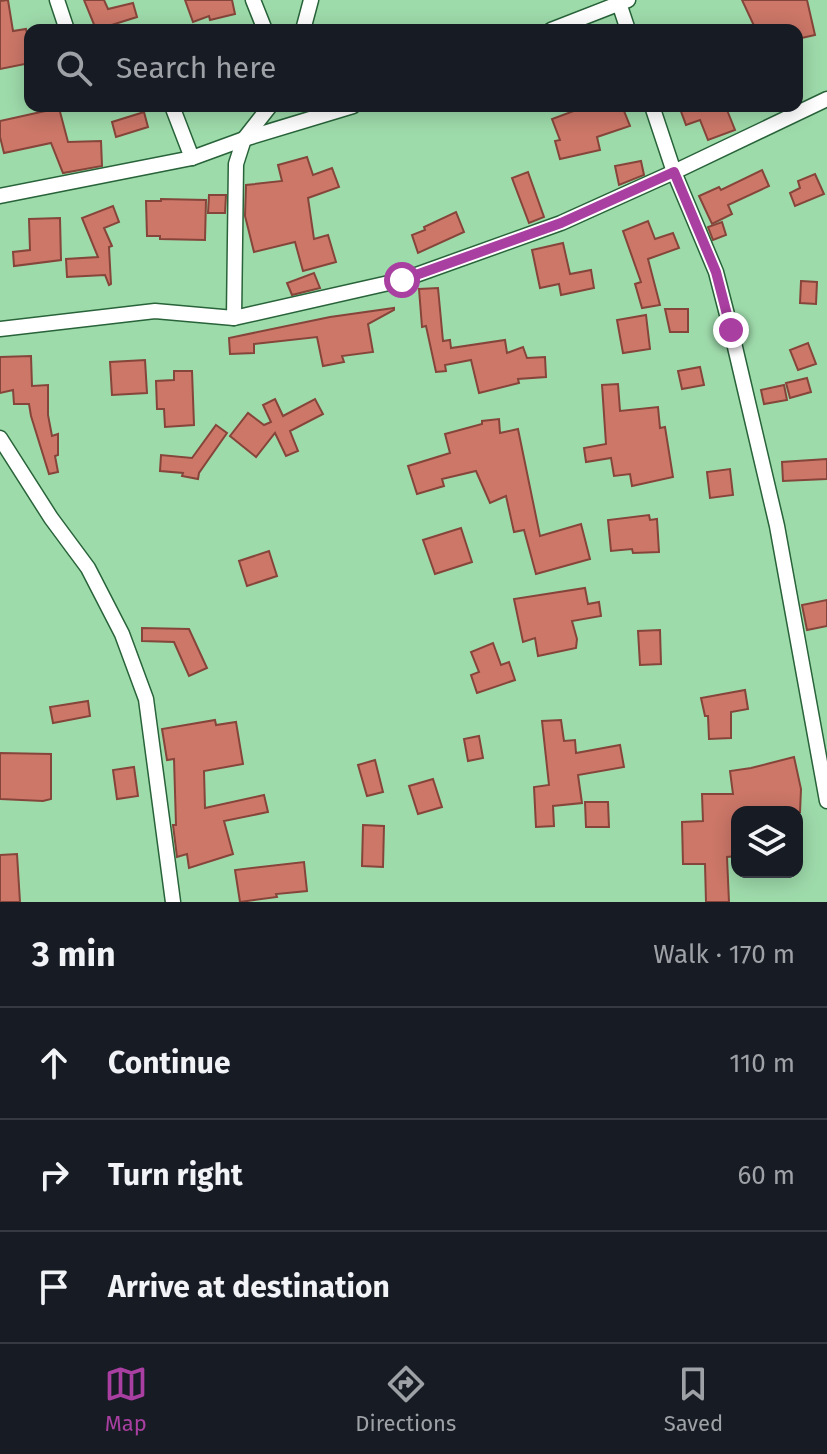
<!DOCTYPE html>
<html lang="en">
<head>
<meta charset="utf-8">
<style>
	:root { --surface:#171b24; --page:#20242c; --text:#f1f3f6; --muted:#9ea1a6; --line:#363941; --accent:#a93fa1 }
	body { margin:0; font-family:"Fira Sans",sans-serif; background:var(--page); color:var(--text) }
	.controls { position:absolute; right:24px; bottom:24px; display:grid; overflow:hidden; border-radius:16px; box-shadow:0 4px 20px #0003 }
	.controls button { width:72px; height:72px; display:grid; place-items:center; padding:0; border:0; border-bottom:2px solid var(--line); background:var(--surface); color:var(--text); font:40px sans-serif }
	.stop { position:absolute; width:24px; height:24px; margin:-18px; border:6px solid #a93fa1; border-radius:50%; background:#fff }
	.stop.end { background:#a93fa1; border-color:#fff; box-shadow:0 2px 8px #0008 }
	.list { margin:0; padding:0; list-style:none }
	h2 { display:flex; justify-content:space-between; align-items:center; height:104px; margin:0; padding:0 32px; font-size:34px }
	h2 small { font-size:26px; font-weight:400; color:var(--muted) }
	.list li { display:grid; grid-template-columns:52px 1fr auto; gap:24px; align-items:center; box-sizing:border-box; height:112px; padding:0 32px; border-top:2px solid var(--line) }
	.list b { display:block; font-size:30px; white-space:nowrap }
	.list em { font-size:26px; font-style:normal; color:var(--muted) }
	.icon { flex:none; width:44px; height:44px; fill:none; stroke:currentColor; stroke-width:2; stroke-linecap:round; stroke-linejoin:round }
	.map { position:relative; flex:none; width:827px; height:902px; overflow:hidden }
	.search { position:absolute; background:var(--surface); box-shadow:0 4px 20px #0003; left:24px; right:24px; top:24px; height:88px; display:flex; align-items:center; gap:20px; box-sizing:border-box; padding:0 28px; border-radius:16px; color:var(--muted); font-size:30px }
	.sheet { height:440px; background:var(--surface) }
	nav { display:flex; justify-content:space-around; align-items:center; box-sizing:border-box; height:112px; border-top:2px solid var(--line); background:var(--surface); font-size:22px; color:var(--muted) }
	nav a { display:grid; justify-items:center; gap:4px }
	nav .on { color:var(--accent) }
	.map>svg:first-child { display:block }
</style>
</head>
<body>
<div class="map">
<svg width="827" height="902" viewBox="0 0 827 902">
	<rect width="100%" height="100%" fill="#9edbab"/>
	<!-- building -->
	<g fill="#cc7768" stroke="#86453a" stroke-width="2">
		<polygon points="8,0 13,31 26,29 30,48 30,63 0,69 0,1"/>
		<polygon points="84,0 104,0 108,9 133,3 137,17 102,28 101,26 95,27"/>
		<polygon points="185,0 232,0 235,14 210,20 209,16 193,22"/>
		<polygon points="742,0 807,0 815,35 797,39 797,30 756,30"/>
		<polygon points="587,106 622,106 630,126 597,137 600,150 560,159 555,141 560,140 552,119"/>
		<polygon points="679,106 733,106 727,110 735,130 708,140 700,120 686,125"/>
		<polygon points="59,108 68,142 101,141 102,166 63,173 51,143 4,153 0,137 0,121"/>
		<polygon points="144,112 148,127 116,137 112,122"/>
		<polygon points="307,157 313,175 332,168 339,187 308,198 314,239 328,235 336,262 303,271 295,242 254,252 245,216 246,185 282,181 278,165"/>
		<polygon points="641,161 644,175 619,185 615,166"/>
		<polygon points="762,170 769,186 728,205 732,214 712,224 699,196 719,187 721,190"/>
		<polygon points="528,172 544,217 529,223 512,178"/>
		<polygon points="815,174 824,194 795,206 790,193 800,188 798,181"/>
		<polygon points="209,195 226,195 225,213 208,213"/>
		<polygon points="161,199 206,200 205,240 160,239 160,236 147,236 146,201 161,201"/>
		<polygon points="113,206 119,222 104,228 112,246 109,247 111,284 109,285 105,275 67,277 66,259 98,257 82,218"/>
		<polygon points="456,212 464,232 418,253 412,235 425,230 424,227"/>
		<polygon points="60,218 61,260 14,266 13,252 30,250 29,219"/>
		<polygon points="648,221 655,239 673,233 679,248 648,259 660,305 642,308 635,284 641,282 623,231"/>
		<polygon points="722,222 726,235 713,240 708,227"/>
		<polygon points="563,243 570,274 591,270 594,288 561,295 559,284 540,288 532,250"/>
		<polygon points="314,273 320,288 292,295 287,283"/>
		<polygon points="801,281 817,282 816,304 800,303"/>
		<polygon points="438,288 443,341 450,340 451,348 505,340 507,353 523,347 527,358 545,357 546,377 518,379 519,383 479,393 471,360 445,365 446,371 436,372 426,326 422,327 419,289"/>
		<polygon points="394,308 394,310 368,324 373,352 342,356 344,362 323,366 317,337 254,344 254,353 230,354 229,338 330,317"/>
		<polygon points="665,309 688,309 688,332 670,332"/>
		<polygon points="646,315 650,349 623,353 617,320"/>
		<polygon points="808,343 816,364 798,370 790,350"/>
		<polygon points="31,356 32,386 48,385 48,415 52,436 58,434 58,455 55,456 58,472 49,474 31,416 29,404 14,404 13,390 0,393 0,357"/>
		<polygon points="145,360 147,393 112,395 110,362"/>
		<polygon points="700,367 704,385 682,389 678,371"/>
		<polygon points="174,371 192,371 194,425 165,427 164,409 157,409 156,381 174,380"/>
		<polygon points="807,378 811,392 790,398 786,383"/>
		<polygon points="618,384 620,411 658,407 660,428 665,427 673,477 632,486 630,474 614,476 611,458 586,462 584,448 606,444 602,385"/>
		<polygon points="784,385 787,400 764,404 761,390"/>
		<polygon points="275,399 283,416 315,399 323,414 290,431 298,451 286,456 275,433 256,457 230,436 248,413 264,425 271,422 263,405"/>
		<polygon points="499,419 500,433 518,429 540,536 581,524 590,559 536,574 524,530 514,532 506,496 490,503 476,471 442,479 444,486 417,494 408,466 450,453 445,434 482,424 482,421"/>
		<polygon points="216,425 227,433 199,473 198,479 182,476 183,473 160,471 161,455 192,458"/>
		<polygon points="827,459 827,479 783,481 782,462"/>
		<polygon points="730,469 733,495 710,498 707,472"/>
		<polygon points="649,515 650,520 657,519 659,552 633,553 632,549 611,551 608,520"/>
		<polygon points="461,528 472,562 435,574 423,540"/>
		<polygon points="269,551 277,576 247,586 239,561"/>
		<polygon points="585,588 588,604 599,602 601,616 572,621 577,639 576,648 538,656 535,638 523,642 514,599"/>
		<polygon points="827,600 827,626 807,630 802,605"/>
		<polygon points="142,628 189,629 207,668 189,676 174,642 142,641"/>
		<polygon points="660,630 661,664 640,665 638,631"/>
		<polygon points="493,643 501,665 509,662 515,680 477,693 471,675 479,672 471,652"/>
		<polygon points="745,690 748,709 731,712 731,738 709,739 708,716 705,716 701,698"/>
		<polygon points="88,701 90,716 53,723 50,707"/>
		<polygon points="215,720 216,725 236,722 243,764 204,771 205,808 264,795 268,812 224,821 233,854 189,868 187,854 177,857 173,825 176,825 174,759 167,760 162,729"/>
		<polygon points="561,720 564,741 575,740 576,753 620,745 624,767 578,775 582,803 553,806 554,826 536,827 534,787 549,785 542,721"/>
		<polygon points="479,736 483,758 468,761 464,739"/>
		<polygon points="0,753 51,754 51,799 43,801 0,799"/>
		<polygon points="794,757 801,789 800,812 737,812 737,856 727,857 729,902 706,902 705,864 683,864 682,822 703,821 702,794 733,794 730,771 751,768"/>
		<polygon points="375,760 383,792 367,796 358,765"/>
		<polygon points="134,767 138,796 117,799 113,770"/>
		<polygon points="433,779 442,807 418,814 409,786"/>
		<polygon points="585,802 608,802 609,827 586,827"/>
		<polygon points="363,825 384,826 383,867 362,866"/>
		<polygon points="17,854 20,902 0,902 0,855"/>
		<polygon points="304,862 307,891 276,894 277,897 240,902 235,870"/>
	</g>
	<g fill="none" stroke-linecap="round" stroke-linejoin="round">
		<!-- street casing -->
		<g stroke="#286339" stroke-width="17">
			<g id="street">
				<polyline points="57,0 67,30"/>
				<polyline points="253,0 265,30"/>
				<polyline points="618,0 628,30"/>
				<polyline points="303,30 311,0"/>
				<polyline points="551,30 628,0"/>
				<polyline points="172,106 192,158"/>
				<polyline points="652,106 674,172 716,272 731,330 777,526 827,801"/>
				<polyline points="0,196 192,158 244,139 353,106"/>
				<polyline points="234,318 236,164 244,139 270,106"/>
				<polyline points="0,329 155,311 234,318 402,280 561,223 674,172 827,99"/>
				<polyline points="0,438 51,518 88,568 122,634 146,699 173,902"/>
			</g>
		</g>
		<!-- street -->
		<use href="#street" stroke="#fff" stroke-width="14"/>
	</g>
	<g fill="none" stroke-linecap="round" stroke-linejoin="round">
		<!-- route -->
		<polyline stroke="#a93fa1" stroke-width="10" points="402,280 561,223 674,172 716,272 731,330"/>
	</g>
</svg>
<div class="controls">
<button><svg class="icon" aria-label="layers" viewBox="0 0 24 24"><path d="M12 4l9 5-9 5-9-5zM3 14l9 5 9-5"/></svg></button>
</div>
<div class="stop" style="left:402px;top:280px"></div>
<div class="stop end" style="left:731px;top:330px"></div>
<div class="search"><svg class="icon" aria-label="search" viewBox="0 0 24 24"><circle cx="10" cy="10" r="6"/><path d="M15 15l6 6"/></svg>Search here</div>
</div>
<section class="sheet">
<h2>3 min<small>Walk · 170 m</small></h2>
<ul class="list">
<li><svg class="icon" aria-label="ahead" viewBox="0 0 24 24"><path d="M12 20V5M6 11l6-6 6 6"/></svg><div><b>Continue</b></div><em>110 m</em></li>
<li><svg class="icon" aria-label="right" viewBox="0 0 24 24"><path d="M7 20v-9h11M14 6l5 5-5 5"/></svg><div><b>Turn right</b></div><em>60 m</em></li>
<li><svg class="icon" aria-label="arrive" viewBox="0 0 24 24"><path d="M6 21V4h12l-3 4 3 4H6"/></svg><div><b>Arrive at destination</b></div></li>
</ul>
</section>
<nav>
<a class="on"><svg class="icon" aria-label="map" viewBox="0 0 24 24"><path d="M3 6l6-2 6 2 6-2v14l-6 2-6-2-6 2zM9 4v14M15 6v14"/></svg>Map</a>
<a><svg class="icon" aria-label="directions" viewBox="0 0 24 24"><path d="M12 3l9 9-9 9-9-9zM9 14v-3h6M13 9l2 2-2 2"/></svg>Directions</a>
<a><svg class="icon" aria-label="saved" viewBox="0 0 24 24"><path d="M7 4h10v16l-5-4-5 4z"/></svg>Saved</a>
</nav>
</body>
</html>
